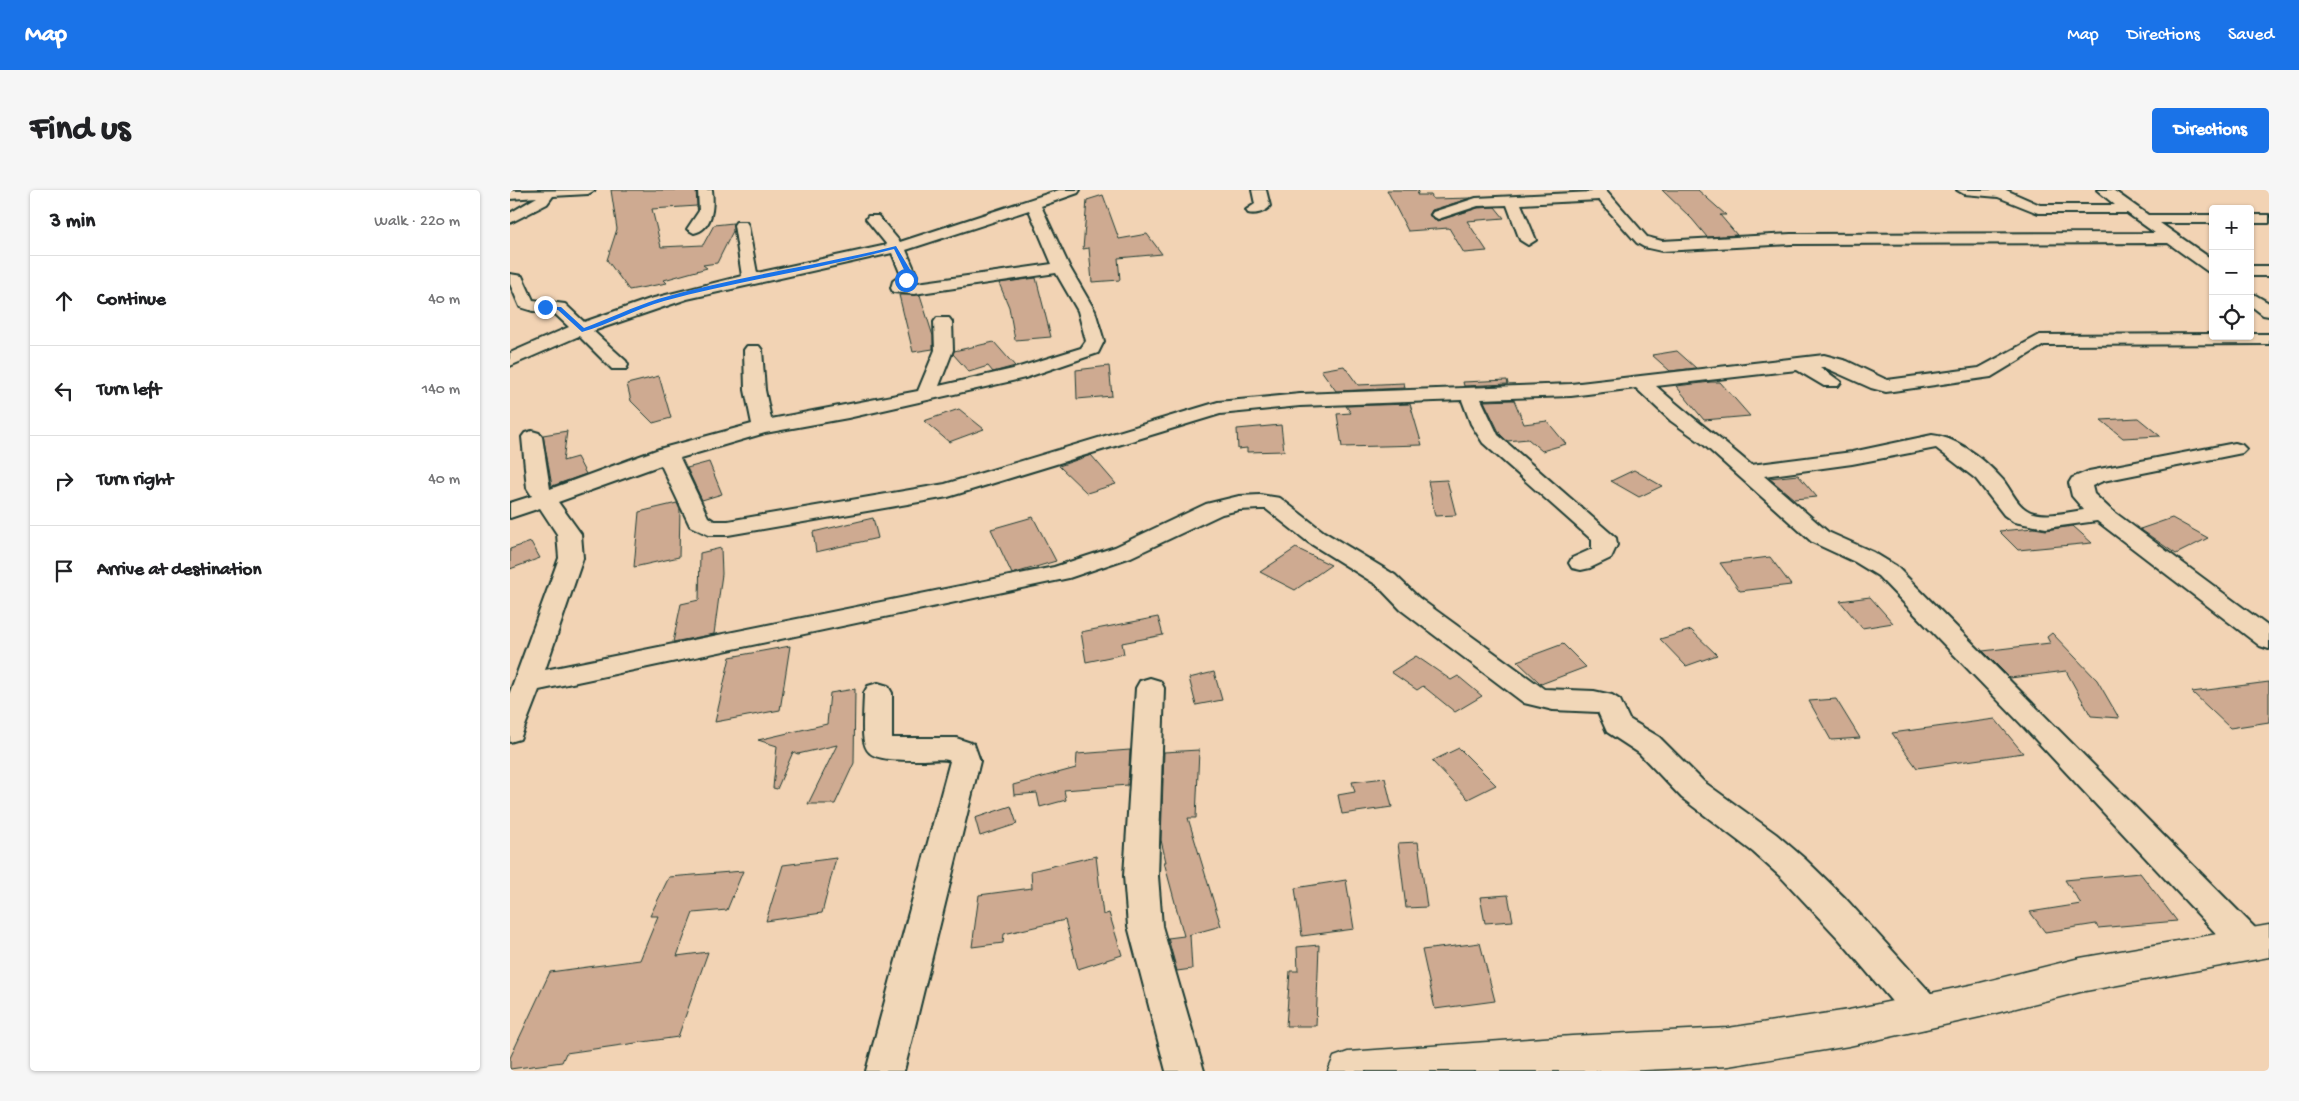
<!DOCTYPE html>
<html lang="en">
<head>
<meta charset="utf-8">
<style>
	:root { --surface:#fff; --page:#f6f6f6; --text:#202124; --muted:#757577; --line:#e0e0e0; --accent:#1a73e8 }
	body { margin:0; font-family:"Gochi Hand",sans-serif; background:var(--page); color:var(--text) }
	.controls { position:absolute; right:15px; top:15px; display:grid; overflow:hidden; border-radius:5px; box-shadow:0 1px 4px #0004 }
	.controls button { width:45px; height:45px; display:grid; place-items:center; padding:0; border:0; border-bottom:1px solid var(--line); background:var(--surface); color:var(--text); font:25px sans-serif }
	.stop { position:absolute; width:15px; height:15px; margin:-11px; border:4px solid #1a73e8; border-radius:50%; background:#fff }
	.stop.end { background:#1a73e8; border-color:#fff; box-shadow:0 1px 5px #0008 }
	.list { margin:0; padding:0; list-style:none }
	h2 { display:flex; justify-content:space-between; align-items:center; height:65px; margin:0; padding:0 20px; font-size:21px }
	h2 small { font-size:16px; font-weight:400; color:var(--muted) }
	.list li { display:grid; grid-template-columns:32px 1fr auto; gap:15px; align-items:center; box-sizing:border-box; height:90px; padding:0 20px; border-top:1px solid var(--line) }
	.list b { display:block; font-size:19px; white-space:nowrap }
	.list em { font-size:16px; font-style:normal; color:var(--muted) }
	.icon { flex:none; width:28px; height:28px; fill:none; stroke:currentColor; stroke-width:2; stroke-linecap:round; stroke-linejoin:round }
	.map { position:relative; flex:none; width:1759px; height:881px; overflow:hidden; border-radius:5px }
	header { display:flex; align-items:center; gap:30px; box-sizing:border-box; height:70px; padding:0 25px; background:var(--accent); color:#fff }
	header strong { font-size:24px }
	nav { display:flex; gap:28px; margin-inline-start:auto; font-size:18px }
	.intro { display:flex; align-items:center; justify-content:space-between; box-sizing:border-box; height:120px; padding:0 30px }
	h1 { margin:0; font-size:35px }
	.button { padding:12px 22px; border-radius:5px; background:var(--accent); color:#fff; font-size:18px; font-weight:700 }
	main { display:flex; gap:30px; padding:0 30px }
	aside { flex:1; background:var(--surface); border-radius:5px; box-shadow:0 1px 4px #0004 }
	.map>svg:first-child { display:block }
</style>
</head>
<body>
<header>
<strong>Map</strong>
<nav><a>Map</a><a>Directions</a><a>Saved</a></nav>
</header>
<div class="intro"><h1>Find us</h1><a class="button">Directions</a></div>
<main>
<aside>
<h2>3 min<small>Walk · 220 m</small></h2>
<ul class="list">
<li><svg class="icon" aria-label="ahead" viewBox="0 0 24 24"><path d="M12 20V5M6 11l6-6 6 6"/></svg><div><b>Continue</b></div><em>40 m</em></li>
<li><svg class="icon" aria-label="left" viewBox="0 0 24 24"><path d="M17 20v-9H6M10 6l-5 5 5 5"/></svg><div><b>Turn left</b></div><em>140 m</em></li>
<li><svg class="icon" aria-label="right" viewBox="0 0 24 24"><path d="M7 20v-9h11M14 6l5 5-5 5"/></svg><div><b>Turn right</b></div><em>40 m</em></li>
<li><svg class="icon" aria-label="arrive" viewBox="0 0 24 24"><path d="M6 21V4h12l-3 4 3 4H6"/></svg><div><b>Arrive at destination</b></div></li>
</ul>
</aside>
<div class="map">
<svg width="1759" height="881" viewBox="0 0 1759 881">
	<rect width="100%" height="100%" fill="#f2d3b4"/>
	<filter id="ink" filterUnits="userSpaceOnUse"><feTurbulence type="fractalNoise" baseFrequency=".02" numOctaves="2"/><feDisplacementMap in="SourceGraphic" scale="10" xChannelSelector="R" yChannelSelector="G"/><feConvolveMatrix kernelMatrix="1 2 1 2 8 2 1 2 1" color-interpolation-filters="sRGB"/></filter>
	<g filter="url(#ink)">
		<!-- building -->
		<g fill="#ceaa91" stroke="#1f3d34">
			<polygon points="101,0 186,0 187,16 142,19 151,57 193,55 204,35 223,33 223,41 207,73 193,75 197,78 154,90 157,93 119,100 97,70 107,39"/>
			<polygon points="877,0 909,0 907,5 921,5 923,9 961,8 922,20 919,25 927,31 968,18 985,17 994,28 957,31 977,61 954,63 939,38 898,41"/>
			<polygon points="1152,0 1188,0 1216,25 1210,25 1227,45 1197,47 1182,29"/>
			<polygon points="593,5 609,49 637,44 652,64 608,68 610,90 582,92 579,58 573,59 577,10"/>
			<polygon points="526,88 541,147 505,150 499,117 489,93"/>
			<polygon points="389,105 410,105 423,146 423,159 403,162"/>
			<polygon points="484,152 505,176 483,182 478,176 459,182 443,164 444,161"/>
			<polygon points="1167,161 1186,178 1160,181 1142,165"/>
			<polygon points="599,176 602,206 567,209 566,180"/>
			<polygon points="834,176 848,195 894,193 895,198 826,201 811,180"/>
			<polygon points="149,186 161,228 143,233 121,211 117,194"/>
			<polygon points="997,190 998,194 954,196 953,192"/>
			<polygon points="1201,192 1210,192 1240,226 1194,230 1166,196"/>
			<polygon points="1004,210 1014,234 1037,231 1056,254 1032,261 1018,249 997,251 990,244 974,211"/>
			<polygon points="900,214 912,255 832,257 827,224 841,223 836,216"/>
			<polygon points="449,219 474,239 439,252 414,231"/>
			<polygon points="1628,228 1650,246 1613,248 1591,230"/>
			<polygon points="771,235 774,261 737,262 737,258 728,259 727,239"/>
			<polygon points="57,241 53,271 67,267 76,284 42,296 33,245"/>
			<polygon points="581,265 606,294 577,303 549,276"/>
			<polygon points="199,272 212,304 192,310 177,278"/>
			<polygon points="1124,280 1152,296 1129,307 1101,291"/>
			<polygon points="1288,285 1307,307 1284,309 1259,288"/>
			<polygon points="937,290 946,325 925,326 918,291"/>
			<polygon points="167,313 170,320 169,367 124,377 129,322"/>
			<polygon points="523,327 546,371 502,384 481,339"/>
			<polygon points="363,328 368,348 306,362 303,342"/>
			<polygon points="1662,328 1698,348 1666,364 1630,339"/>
			<polygon points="1563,336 1582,353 1508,360 1489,341 1524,338 1536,340"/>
			<polygon points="21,352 30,368 0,379 0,359"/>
			<polygon points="211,358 212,384 204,444 163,452 171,414 189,410 190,363"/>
			<polygon points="786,358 821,375 785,400 750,382"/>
			<polygon points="1260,367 1281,395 1230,401 1210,373"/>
			<polygon points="1360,407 1383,433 1352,438 1330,411"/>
			<polygon points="648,427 653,445 612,453 614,464 576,472 571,442"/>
			<polygon points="1181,440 1207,465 1176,476 1150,449"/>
			<polygon points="1542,443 1587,490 1609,528 1581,526 1556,481 1500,488 1473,461 1540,453 1537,447"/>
			<polygon points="1053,454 1076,477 1031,494 1007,471"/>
			<polygon points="280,456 270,520 205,532 220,467"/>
			<polygon points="906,466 941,490 948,486 972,506 945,522 913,496 907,500 881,482"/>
			<polygon points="704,482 712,510 686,515 679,488"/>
			<polygon points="1759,492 1759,532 1720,538 1682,502"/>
			<polygon points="345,499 344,573 325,614 298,614 327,555 288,564 283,562 267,599 263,598 267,556 248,550 317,534 320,503"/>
			<polygon points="1326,509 1350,548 1321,550 1299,511"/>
			<polygon points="1485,529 1513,563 1407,578 1382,543"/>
			<polygon points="949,558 986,595 958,609 922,571"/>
			<polygon points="620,560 618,595 554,600 556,610 530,617 527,603 504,605 503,595 566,578 567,564"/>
			<polygon points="689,560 686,628 678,628 711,736 678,745 680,745 682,779 667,781 658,748 674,746 654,672 656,672 651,650 654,562"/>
			<polygon points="875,588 882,617 832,624 828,605 845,602 842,592"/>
			<polygon points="501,616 507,634 470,646 465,628"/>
			<polygon points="908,652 917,717 896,718 888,653"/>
			<polygon points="586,666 593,725 599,723 612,765 568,779 555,730 494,744 493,753 462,757 469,705 522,698 521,681"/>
			<polygon points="326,668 312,723 256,731 273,675"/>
			<polygon points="233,681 217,720 183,723 167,766 198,762 168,847 56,863 52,872 0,879 0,868 40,782 130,770 148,726 140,726 159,687"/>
			<polygon points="1630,683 1667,731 1588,738 1586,734 1535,742 1520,722 1571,714 1555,690"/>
			<polygon points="836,690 844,739 792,746 785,698"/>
			<polygon points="998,705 1003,731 975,733 970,707"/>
			<polygon points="970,753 985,811 925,819 912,760"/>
			<polygon points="809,755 806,836 776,836 780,781 788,781 787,757"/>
		</g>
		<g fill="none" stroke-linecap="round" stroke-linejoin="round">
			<!-- street casing -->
			<g stroke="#1f3d34" stroke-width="4">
				<g id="street">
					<polygon points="85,0 78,4 43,6 37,14 0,33 0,23 27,7 0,9 0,1"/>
					<path d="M188,0H202C204,16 203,39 184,43L177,39L189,21Z"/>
					<path d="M549,0H570L568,3L531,16L560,78L585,121L594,151L588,163L515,188L338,228L255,243L170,268L198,327L204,331H218L435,294L708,212L790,204L1061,194L1314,165L1337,171L1377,190L1469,178L1530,145L1703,144V146H1740V144H1759V154L1534,155L1481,187L1376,202L1361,198L1314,177H1310L1331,192L1328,196H1314L1287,180L1146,196C1177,224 1210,248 1241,275L1342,262L1422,245C1449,248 1475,270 1493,290C1502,301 1508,319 1524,323C1540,327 1559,322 1574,320L1562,306L1559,293L1562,288L1579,281L1725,253L1732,255L1736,259L1732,263L1593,291L1582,296L1584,304L1600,319L1759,437V459L1750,456L1587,331L1536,338L1504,332L1494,325L1466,289L1426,258L1342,274L1254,286L1318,342L1363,362L1386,376L1751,744L1757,755L1751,766L1739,770L1727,766L1511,534L1368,386L1345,372L1302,352L1193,254L1161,231L1126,198L1061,206L971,209L988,245L1106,348L1107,355L1101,368L1080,378L1071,380L1062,378L1059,373L1062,368L1082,359V350L973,253L961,234L952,210L790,216L710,224L438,307L218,345H199L180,336L151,275L48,312L71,344L73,368L35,480L544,377L605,357L696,314L729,306L750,305L770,308L814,342L885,385L909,408L1034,499L1084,501L1102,505L1110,510L1119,529L1149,547L1194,592L1266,644L1295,669L1335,708L1427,810L1433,822L1427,834L1414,839L1401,834L1329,749L1272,688L1243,662L1172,608L1129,563L1097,542L1088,522L1043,520L1014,513L891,420L867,395L798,352L756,319H750L729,320L712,324L621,367L559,388L29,500L10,549L0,552V502L49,368L47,344L30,318L0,328V313L22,306L17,298L12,247L15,243L22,241L29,243L32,247L40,299L149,259L242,234L235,200L234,160L237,156H249L252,160L255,200L261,229L408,201L425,160L424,132L427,128H439L442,132L443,160L429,196L503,179L571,158L576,151L568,121L546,83L404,104L383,102L381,98L383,91L391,85L382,63L177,109L83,141L116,171L118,175L116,179H102L69,146L0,176V163L59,137L44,123L23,121L10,117L0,94V84L12,86L23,110L55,114L74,132L140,109L232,86L224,35L226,32H236L238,35L247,83L377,55L356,29L358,26H368L390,52ZM519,20L542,74L400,94L407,86L396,60Z"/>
					<path d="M742,0H756L760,16C756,22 745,25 738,23L736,20L745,14Z"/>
					<polygon points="1081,0 1096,0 1137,47 1152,51 1281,44 1645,43 1617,23 1528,23 1488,7 1454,4 1447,0 1496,0 1530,15 1605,15 1587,0 1603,0 1638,25 1703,25 1703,33 1650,33 1703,70 1703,83 1697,81 1658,53 1281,54 1152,61 1134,57 1127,53 1089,10 1011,14 1026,50 1018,55 1010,50 997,15 968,16 928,29 921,25 923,22 966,8 1083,2"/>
					<rect x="1740" y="25" width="19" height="8"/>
					<rect x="1740" y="76" width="19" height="10"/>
					<polygon points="1740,102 1759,113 1759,126 1753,125 1740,115"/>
					<polygon points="640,488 650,491 654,498 648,686 652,736 694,881 656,881 618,736 614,686 626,498 630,491"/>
					<path d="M368,493L378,496L382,503V548H446L464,554L470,571L394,881H356L440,571C434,568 422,570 414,570C346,570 352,567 354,503L358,496Z"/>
				</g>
			</g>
			<!-- secondary casing -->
			<g stroke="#1f3d34" stroke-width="3">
				<polygon id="secondary" points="1759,735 1759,767 1570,802 1470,827 1339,856 1218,876 1114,881 818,881 824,867 838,862 1062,846 1218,838 1339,820 1470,793 1570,768"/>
			</g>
			<!-- street -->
			<use href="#street" fill="#f1d7b8" fill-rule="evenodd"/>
			<!-- secondary -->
			<use href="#secondary" fill="#f1d7b8" fill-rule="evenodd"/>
		</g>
	</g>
	<!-- route -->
	<path fill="#1a73e8" d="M386,56L401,81L402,86L398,91L393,90L397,86L384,59C308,79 230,91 154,111C126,119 100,134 72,142L48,120L33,117H51L74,138C98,129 123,117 148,109C226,86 307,76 386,56Z"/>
</svg>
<div class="controls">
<button>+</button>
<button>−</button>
<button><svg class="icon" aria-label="locate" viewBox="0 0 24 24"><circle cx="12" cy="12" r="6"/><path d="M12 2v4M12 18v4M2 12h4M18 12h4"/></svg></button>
</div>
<div class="stop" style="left:396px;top:90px"></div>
<div class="stop end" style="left:35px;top:117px"></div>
</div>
</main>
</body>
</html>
